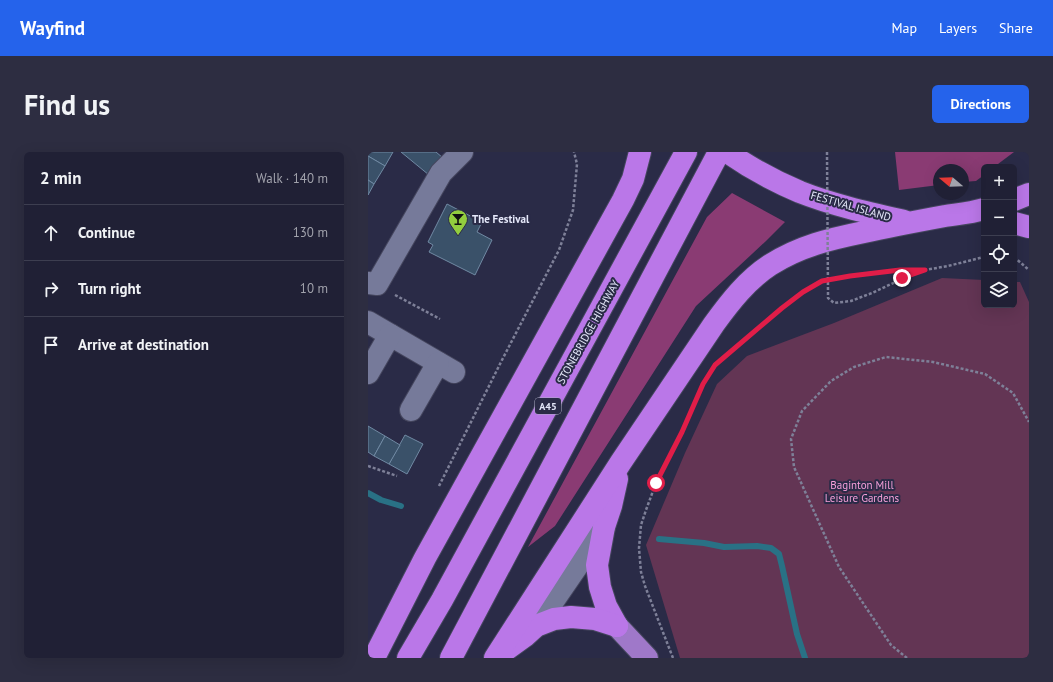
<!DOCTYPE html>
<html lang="en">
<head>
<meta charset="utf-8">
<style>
	:root { --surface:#202035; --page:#2d2d41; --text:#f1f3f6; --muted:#a2a3ad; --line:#3d3e50; --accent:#2563eb }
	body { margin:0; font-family:"PT Sans",sans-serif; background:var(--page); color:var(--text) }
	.controls { position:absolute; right:12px; top:12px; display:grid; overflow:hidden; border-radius:6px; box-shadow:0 4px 16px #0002 }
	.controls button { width:36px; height:36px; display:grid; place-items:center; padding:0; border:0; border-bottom:1px solid var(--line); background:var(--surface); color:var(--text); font:20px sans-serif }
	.compass { position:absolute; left:565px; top:12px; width:36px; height:36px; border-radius:50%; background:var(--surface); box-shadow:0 4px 16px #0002; rotate:289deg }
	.stop { position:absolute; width:12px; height:12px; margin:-9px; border:3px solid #e11d48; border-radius:50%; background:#fff }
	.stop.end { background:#e11d48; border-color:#fff; box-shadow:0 1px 4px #0008 }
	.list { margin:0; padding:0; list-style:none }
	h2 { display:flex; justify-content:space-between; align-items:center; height:52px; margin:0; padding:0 16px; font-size:17px }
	h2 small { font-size:13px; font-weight:400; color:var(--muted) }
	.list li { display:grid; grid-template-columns:26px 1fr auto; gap:12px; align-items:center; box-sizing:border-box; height:56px; padding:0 16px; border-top:1px solid var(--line) }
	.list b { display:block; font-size:15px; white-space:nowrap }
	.list em { font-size:13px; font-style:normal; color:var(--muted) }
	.icon { flex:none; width:22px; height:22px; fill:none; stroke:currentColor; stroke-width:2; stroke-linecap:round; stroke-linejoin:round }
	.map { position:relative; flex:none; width:661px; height:506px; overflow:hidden; border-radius:6px }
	header { display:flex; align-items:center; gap:24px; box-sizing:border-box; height:56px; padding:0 20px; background:var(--accent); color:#fff }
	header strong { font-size:19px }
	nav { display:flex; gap:22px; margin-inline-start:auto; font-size:14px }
	.intro { display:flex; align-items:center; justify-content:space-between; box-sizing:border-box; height:96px; padding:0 24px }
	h1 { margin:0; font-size:28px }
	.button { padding:10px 18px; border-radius:6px; background:var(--accent); color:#fff; font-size:14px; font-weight:700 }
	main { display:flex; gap:24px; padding:0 24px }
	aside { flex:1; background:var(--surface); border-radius:6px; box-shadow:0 4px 16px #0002 }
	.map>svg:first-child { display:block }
</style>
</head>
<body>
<header>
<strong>Wayfind</strong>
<nav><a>Map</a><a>Layers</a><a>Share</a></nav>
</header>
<div class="intro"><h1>Find us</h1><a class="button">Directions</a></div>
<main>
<aside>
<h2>2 min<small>Walk · 140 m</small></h2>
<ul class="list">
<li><svg class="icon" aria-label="ahead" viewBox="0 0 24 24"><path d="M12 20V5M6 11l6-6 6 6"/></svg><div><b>Continue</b></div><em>130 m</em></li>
<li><svg class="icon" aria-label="right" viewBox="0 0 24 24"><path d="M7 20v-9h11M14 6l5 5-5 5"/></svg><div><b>Turn right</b></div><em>10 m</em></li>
<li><svg class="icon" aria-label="arrive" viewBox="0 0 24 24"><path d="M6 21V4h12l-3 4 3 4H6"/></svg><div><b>Arrive at destination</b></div></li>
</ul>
</aside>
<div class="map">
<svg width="661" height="506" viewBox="0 0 661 506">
	<rect width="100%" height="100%" fill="#2a2b47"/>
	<!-- green -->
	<polygon fill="#633554" points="574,126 616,128 616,153 646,153 646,130 652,130 661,150 661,506 312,506 278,393 317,301 349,232 379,204 466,171"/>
	<!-- forest -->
	<g fill="#8a3b73">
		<polygon points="527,0 646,0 626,15 616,15 616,23 608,29 595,30 595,18 571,18 571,33 531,38"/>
		<polygon points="364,41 417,70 398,89 328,154 187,374 160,395 339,65"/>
	</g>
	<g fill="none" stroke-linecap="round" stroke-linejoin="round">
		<!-- stream -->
		<g stroke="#297185" stroke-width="6">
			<polyline points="0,341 13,348 33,354"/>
			<polyline points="291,387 336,391 356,395 389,394 403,396 411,402 414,414 429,482 437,506"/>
		</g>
	</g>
	<!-- building -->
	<g fill="#3a5169" stroke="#7089a3">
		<polygon points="0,0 25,0 17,14 0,4"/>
		<polygon points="33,0 68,0 75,6 61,23"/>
		<polygon points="0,4 17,14 6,32 0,28"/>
		<polygon points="0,28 6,32 0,43"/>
		<polygon points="79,52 114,70 109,80 124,88 107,123 61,100 65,93 60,90"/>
		<polygon points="0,274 17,284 6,304 0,300"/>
		<polygon points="37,283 55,292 39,322 21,312"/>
		<polygon points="17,284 32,293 21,312 6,304"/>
	</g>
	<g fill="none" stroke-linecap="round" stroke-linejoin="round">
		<!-- minor casing -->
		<g stroke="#45465e" stroke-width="24">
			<g id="minor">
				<polyline points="0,131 9,132 73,21 94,0"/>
				<polyline points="0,170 86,220"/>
				<polyline points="0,221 22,183"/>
				<polyline points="43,258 70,211"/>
				<polyline points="168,474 236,375"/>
			</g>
		</g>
		<!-- major casing -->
		<g stroke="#45465e" stroke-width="24">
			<polyline id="major" points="249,474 279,506"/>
		</g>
		<!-- highway casing -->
		<g stroke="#45465e" stroke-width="24">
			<g id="highway">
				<path d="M359,0C382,16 406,29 432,40C465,53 501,61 536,69"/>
				<polyline points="646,48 661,42"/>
				<polyline points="646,71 661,75"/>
				<polyline points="249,474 238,454 232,435 229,413 236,375 243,354 249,327"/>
				<polyline points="139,497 157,484 168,474 186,467 203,465 227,467 249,474"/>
				<polyline points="6,506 57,406 255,48 265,27 272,0"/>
				<polyline points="40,506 74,448 318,0"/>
				<polyline points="83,506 351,0"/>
				<path d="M127,506L253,310L346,172C362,150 379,128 402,113C432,94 462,87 496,80C523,74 550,69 577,64C590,62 603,61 616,57"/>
			</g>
		</g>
		<!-- path -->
		<g stroke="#7e8098" stroke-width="2.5" stroke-dasharray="3 2" stroke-linecap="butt">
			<polyline points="646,105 661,118"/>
			<polyline points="460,140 460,146 466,151 483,149 504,141 534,127 555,119"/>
			<polyline points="27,143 72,167"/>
			<polyline points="0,314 29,324"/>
			<polyline points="71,334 134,208 191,98 205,58 209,12 206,0"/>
			<polyline points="305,506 277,434 273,420 271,396 273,373 278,358 288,331 314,280 335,232 347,213 414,156 435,140 453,129 482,124 532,118 557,118 580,114 616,105"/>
			<polyline points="539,506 523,493 471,415 426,315 423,287 434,259 463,229 486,215 518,205 565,210 617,222 645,241 661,270"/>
		</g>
		<!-- minor -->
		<use href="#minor" stroke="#767a9a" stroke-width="22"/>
		<!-- major -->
		<use href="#major" stroke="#9f78c9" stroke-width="22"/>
		<!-- highway -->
		<use href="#highway" stroke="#ba77e8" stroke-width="22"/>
		<!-- path-bridge -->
		<polyline stroke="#7e8098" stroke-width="2.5" stroke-dasharray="3 2" stroke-linecap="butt" points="459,0 460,140"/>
	</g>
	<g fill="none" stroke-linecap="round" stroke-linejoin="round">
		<!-- route -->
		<polyline stroke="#e11d48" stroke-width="5" points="288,331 314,280 335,232 347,213 414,156 435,140 454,129 482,124 532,118 557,118 534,126"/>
	</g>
	<!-- icons -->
	<defs>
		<g id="bar-pin" transform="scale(1)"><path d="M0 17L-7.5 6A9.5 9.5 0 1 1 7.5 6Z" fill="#92cd3e" stroke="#2a2b47"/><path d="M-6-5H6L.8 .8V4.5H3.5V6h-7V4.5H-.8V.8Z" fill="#111"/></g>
	</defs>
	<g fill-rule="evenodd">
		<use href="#bar-pin" x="90" y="67"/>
	</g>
	<g text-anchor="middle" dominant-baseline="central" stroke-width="4" stroke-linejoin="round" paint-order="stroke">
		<!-- shield labels -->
		<rect fill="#2a2b47" stroke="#adafc4" stroke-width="1" x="167" y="246" width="26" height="16" rx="3"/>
		<g font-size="10" font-weight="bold" fill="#e5e8fa">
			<text x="180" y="254">A45</text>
		</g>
		<!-- street labels -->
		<g font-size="11" fill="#e5e8fa" stroke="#2a2b47">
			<text transform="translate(483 54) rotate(16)">FESTIVAL ISLAND</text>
			<text transform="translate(220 180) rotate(-61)">STONEBRIDGE HIGHWAY</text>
		</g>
		<!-- poi labels -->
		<g font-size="11" font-weight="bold" fill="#e5e8fa" stroke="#2a2b47" text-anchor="start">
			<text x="104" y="67">The Festival</text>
		</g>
		<!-- park labels -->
		<g font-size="11" fill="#f69fd9" stroke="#2a2b47">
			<text x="494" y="333">Baginton Mill<tspan x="494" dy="13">Leisure Gardens</tspan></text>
		</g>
	</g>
</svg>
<div class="controls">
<button>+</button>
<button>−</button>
<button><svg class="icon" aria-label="locate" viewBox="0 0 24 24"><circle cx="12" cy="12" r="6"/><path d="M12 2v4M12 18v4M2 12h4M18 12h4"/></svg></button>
<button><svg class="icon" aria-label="layers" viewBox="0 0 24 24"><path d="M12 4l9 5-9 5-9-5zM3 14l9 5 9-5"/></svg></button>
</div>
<svg class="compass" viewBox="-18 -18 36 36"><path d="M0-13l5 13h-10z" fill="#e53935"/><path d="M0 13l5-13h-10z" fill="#a2a3ad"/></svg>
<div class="stop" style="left:288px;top:331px"></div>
<div class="stop end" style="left:534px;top:126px"></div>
</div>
</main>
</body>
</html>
